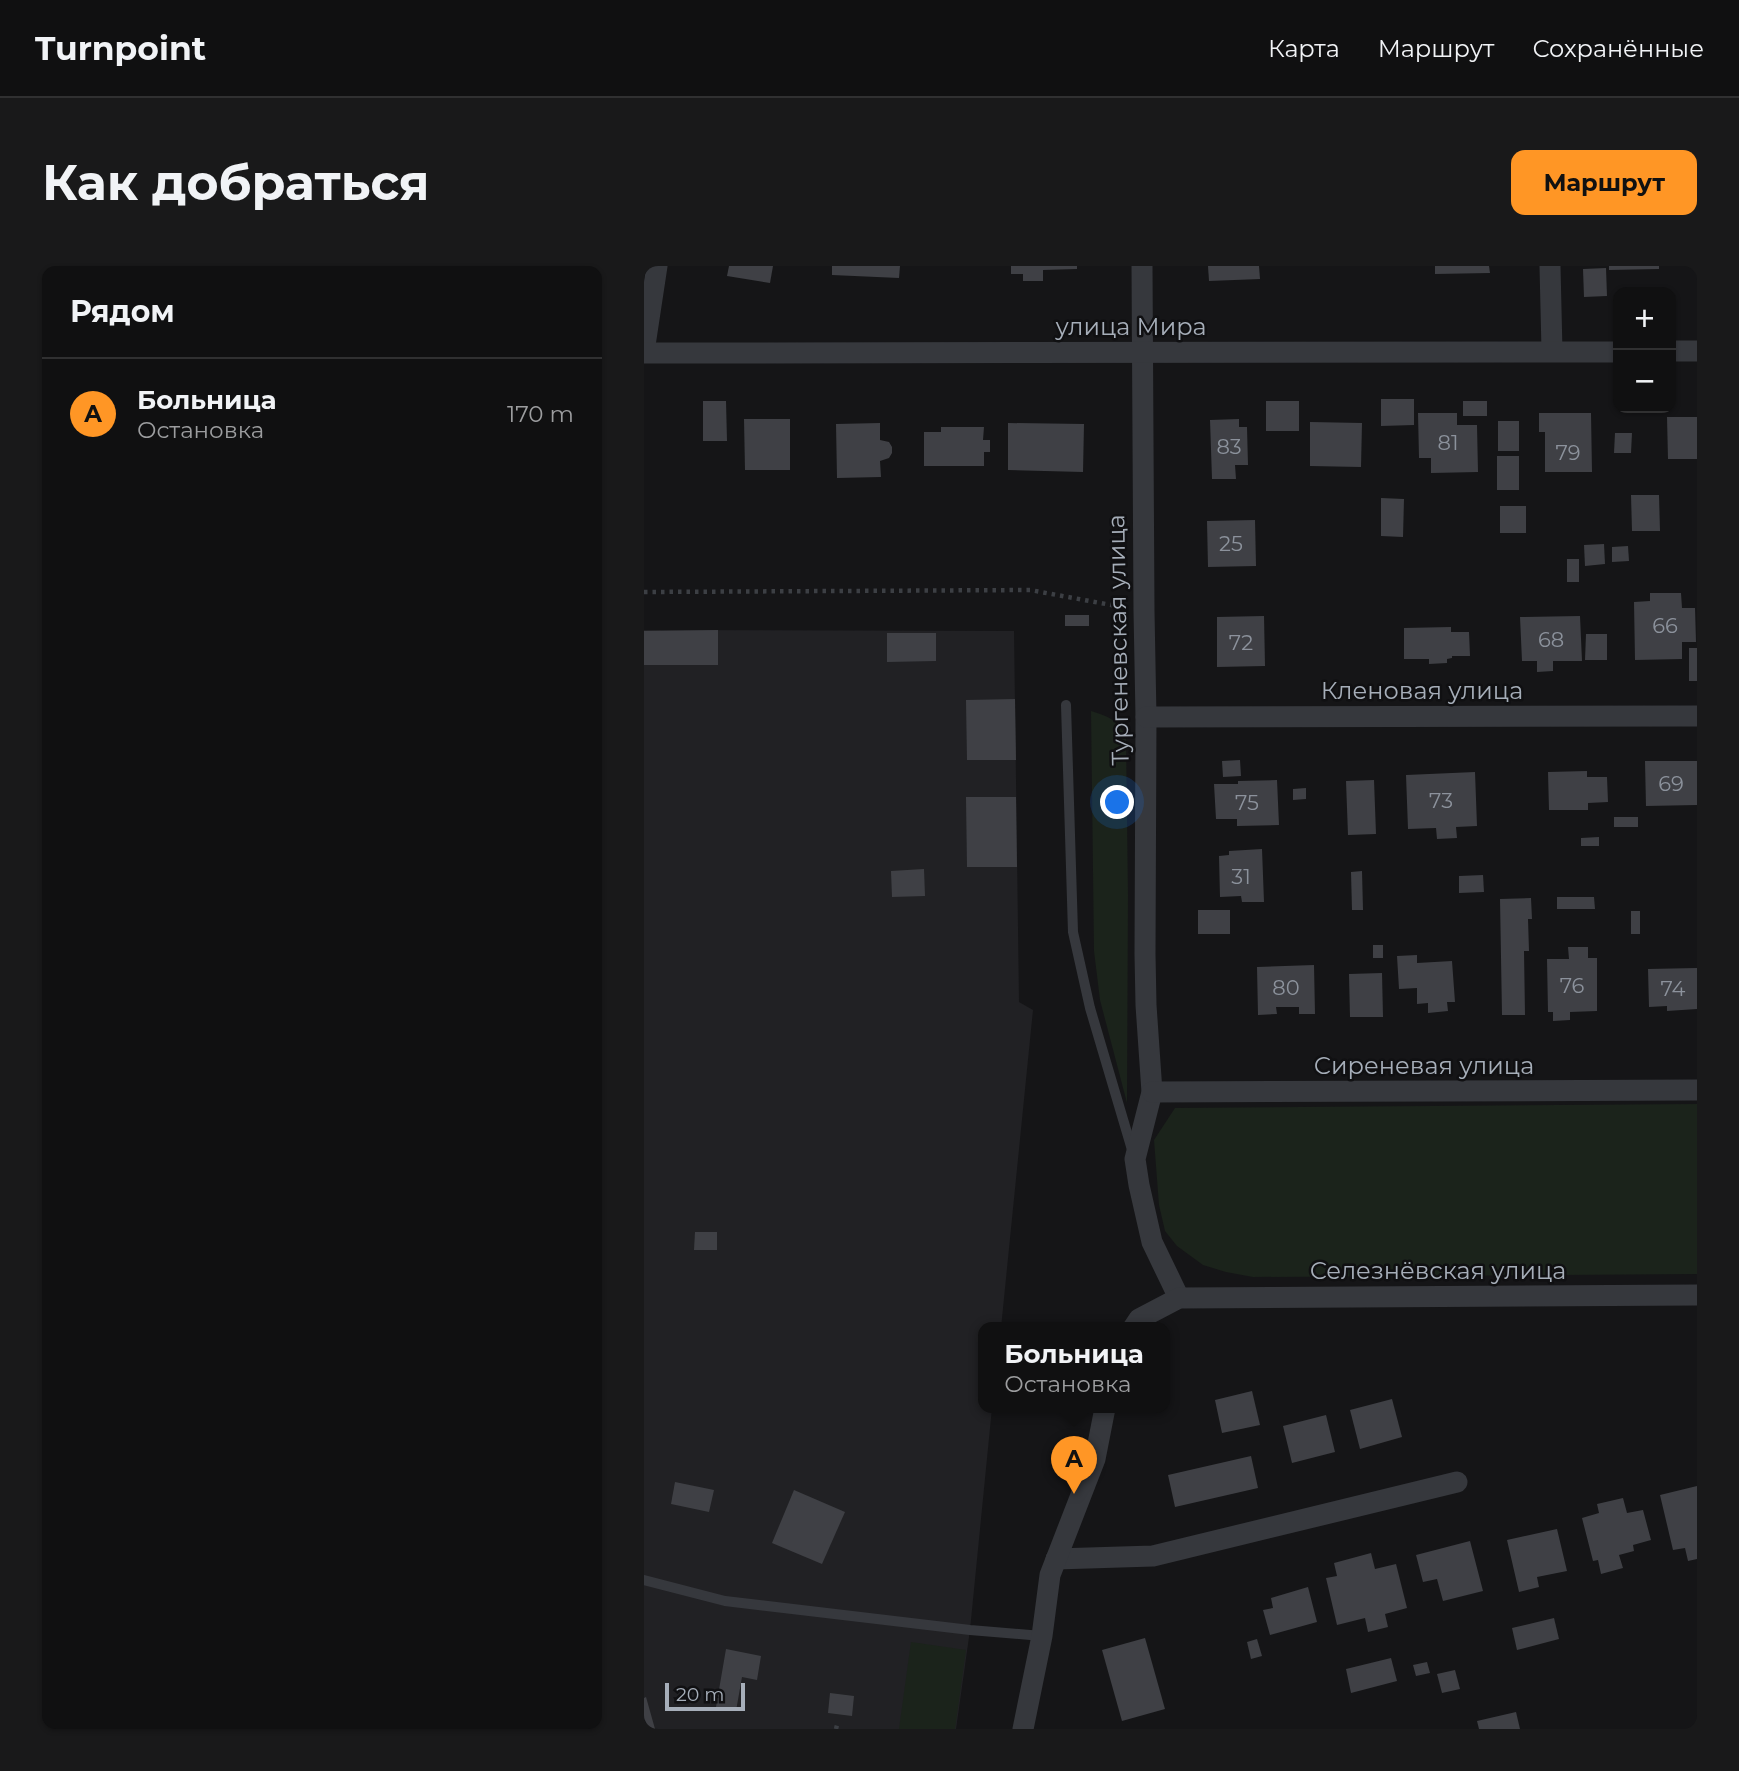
<!DOCTYPE html>
<html lang="ru">
<head>
<meta charset="utf-8">
<style>
	:root { --surface:#101011; --page:#19191a; --text:#f1f3f6; --muted:#9c9d9f; --line:#303031; --accent:#ff9625 }
	body { margin:0; font-family:Montserrat,sans-serif; background:var(--page); color:var(--text) }
	.controls { position:absolute; right:21px; top:21px; display:grid; overflow:hidden; border-radius:14px; box-shadow:0 2px 5px #0004 }
	.controls button { width:63px; height:63px; display:grid; place-items:center; padding:0; border:0; border-bottom:2px solid var(--line); background:var(--surface); color:var(--text); font:35px sans-serif }
	.scale { position:absolute; left:21px; bottom:18px; width:80px; box-sizing:border-box; padding-left:7px; border:4px solid #a6aeb9; border-top:0; font-size:19px; line-height:24px; white-space:nowrap; color:#a6aeb9; -webkit-text-stroke:5px #101012; paint-order:stroke }
	.you { position:absolute; left:474px; top:537px; width:24px; height:24px; margin:-18px; border:5px solid #fff; border-radius:50%; background:#1a73e8; box-shadow:0 0 0 10px #1a73e833 }
	.badge { display:grid; place-items:center; width:46px; height:46px; border-radius:50%; background:var(--accent); color:#111; font-size:23px; font-weight:700 }
	.pin { position:absolute; translate:-50% -58px; filter:drop-shadow(0 2px 4px #0008) }
	.pin::after { content:''; position:absolute; top:37px; width:24px; height:21px; background:inherit; clip-path:polygon(0 0,100% 0,50% 100%) }
	.popup { position:absolute; left:334px; top:1056px; width:192px; height:91px; box-sizing:border-box; display:grid; place-content:center; border-radius:14px; background:var(--surface); filter:drop-shadow(0 2px 5px #0005); font-size:23px; white-space:nowrap; color:var(--muted) }
	.popup b { font-size:26px; color:var(--text) }
	.popup::after { content:''; position:absolute; left:50%; top:100%; margin-left:-14px; border:14px solid transparent; border-top-color:var(--surface) }
	.list { margin:0; padding:0; list-style:none }
	h2 { display:flex; justify-content:space-between; align-items:center; height:91px; margin:0; padding:0 28px; font-size:30px }
	h2 small { font-size:23px; font-weight:400; color:var(--muted) }
	.list li { display:grid; grid-template-columns:46px 1fr auto; gap:21px; align-items:center; box-sizing:border-box; height:112px; padding:0 28px; border-top:2px solid var(--line) }
	.list b { display:block; font-size:26px; white-space:nowrap }
	.list p { margin:0; font-size:23px; white-space:nowrap; color:var(--muted) }
	.list em { font-size:23px; font-style:normal; color:var(--muted) }
	.map { position:relative; flex:none; width:1053px; height:1463px; overflow:hidden; border-radius:14px }
	header { display:flex; align-items:center; gap:42px; box-sizing:border-box; height:98px; padding:0 35px; background:var(--surface); border-bottom:2px solid var(--line) }
	header strong { font-size:33px }
	nav { display:flex; gap:38px; margin-inline-start:auto; font-size:24px }
	.intro { display:flex; align-items:center; justify-content:space-between; box-sizing:border-box; height:168px; padding:0 42px }
	h1 { margin:0; font-size:49px }
	.button { padding:18px 32px; border-radius:14px; background:var(--accent); color:#111; font-size:24px; font-weight:700 }
	main { display:flex; gap:42px; padding:0 42px }
	aside { flex:1; background:var(--surface); border-radius:14px; box-shadow:0 2px 5px #0004 }
	.map>svg:first-child { display:block }
</style>
</head>
<body>
<header>
<strong>Turnpoint</strong>
<nav><a>Карта</a><a>Маршрут</a><a>Сохранённые</a></nav>
</header>
<div class="intro"><h1>Как добраться</h1><a class="button">Маршрут</a></div>
<main>
<aside>
<h2>Рядом<small></small></h2>
<ul class="list">
<li><span class="badge">A</span><div><b>Больница</b><p>Остановка</p></div><em>170 m</em></li>
</ul>
</aside>
<div class="map">
<svg width="1053" height="1463" viewBox="0 0 1053 1463">
	<rect width="100%" height="100%" fill="#151517"/>
	<!-- built -->
	<polygon fill="#212124" points="0,364 370,365 375,736 389,744 357,1062 339,1062 339,1142 348,1142 326,1364 312,1463 0,1463"/>
	<!-- green -->
	<g fill="#1b231b">
		<path d="M447,445C465,451 473,453 482,471L484,629L483,837L456,734L450,685Z"/>
		<polygon points="1053,838 1053,1008 609,1011 582,1006 559,999 533,980 521,965 515,939 510,874 531,842"/>
		<polygon points="267,1376 322,1384 311,1463 255,1463"/>
	</g>
	<!-- building -->
	<g fill="#3f4045">
		<polygon points="85,0 129,0 126,17 83,10"/>
		<polygon points="188,0 256,0 255,12 188,9"/>
		<polygon points="367,0 433,0 433,3 399,4 399,15 379,15 379,8 367,8"/>
		<polygon points="564,0 615,0 616,13 565,15"/>
		<polygon points="791,0 845,0 846,7 791,8"/>
		<polygon points="965,0 1015,0 1015,3 965,4"/>
		<polygon points="962,2 963,30 940,31 939,3"/>
		<polygon points="737,133 770,133 770,159 737,160"/>
		<polygon points="59,135 82,135 83,175 59,175"/>
		<rect x="622" y="135" width="33" height="30"/>
		<rect x="819" y="135" width="24" height="15"/>
		<polygon points="774,147 813,147 813,159 833,159 834,206 787,207 787,192 775,192"/>
		<polygon points="895,147 947,147 948,206 901,206 901,166 895,166"/>
		<polygon points="1023,151 1053,151 1053,193 1024,193"/>
		<polygon points="100,153 146,153 146,204 101,204"/>
		<polygon points="595,153 595,161 603,161 604,199 591,199 592,213 568,213 566,154"/>
		<rect x="854" y="155" width="21" height="30"/>
		<polygon points="666,156 718,157 717,201 666,200"/>
		<polygon points="236,157 236,174 245,176 248,181 248,187 245,192 236,195 237,211 193,212 192,158"/>
		<polygon points="364,157 440,158 439,206 364,204"/>
		<polygon points="297,161 340,161 339,174 346,174 346,186 340,186 340,200 280,200 280,166 297,166"/>
		<polygon points="971,167 988,167 987,187 970,187"/>
		<rect x="853" y="190" width="22" height="34"/>
		<polygon points="987,229 1015,229 1016,265 988,265"/>
		<polygon points="737,232 760,233 759,271 737,270"/>
		<rect x="856" y="240" width="26" height="27"/>
		<polygon points="611,254 612,300 564,301 563,255"/>
		<polygon points="960,278 961,298 941,300 940,279"/>
		<polygon points="984,280 985,295 968,296 968,281"/>
		<rect x="923" y="293" width="12" height="23"/>
		<polygon points="1006,327 1037,327 1038,342 1051,342 1052,376 1038,376 1038,393 991,394 990,336 1006,335"/>
		<rect x="421" y="349" width="24" height="11"/>
		<polygon points="620,350 621,400 573,401 573,351"/>
		<polygon points="936,350 938,395 909,395 909,405 893,406 893,395 878,395 876,351"/>
		<polygon points="807,361 807,366 825,366 826,390 808,390 808,392 803,393 803,397 785,398 785,393 760,393 760,362"/>
		<polygon points="74,364 74,399 0,399 0,365"/>
		<polygon points="243,367 292,367 292,395 243,396"/>
		<polygon points="942,368 963,368 963,394 941,394"/>
		<rect x="1045" y="382" width="8" height="33"/>
		<polygon points="371,433 372,494 323,494 322,434"/>
		<polygon points="596,494 597,510 579,511 578,495"/>
		<polygon points="1001,495 1053,495 1053,539 1002,540"/>
		<polygon points="943,505 943,511 963,511 964,536 944,537 944,544 905,544 904,506"/>
		<polygon points="831,506 833,560 812,561 813,572 793,573 792,562 764,563 762,509"/>
		<polygon points="633,514 635,559 593,560 593,553 572,553 570,518 594,518 594,515"/>
		<polygon points="730,514 732,568 704,569 702,515"/>
		<polygon points="662,522 662,533 649,534 649,523"/>
		<polygon points="322,531 372,531 373,601 323,601"/>
		<rect x="970" y="551" width="24" height="10"/>
		<polygon points="955,571 955,580 937,580 937,572"/>
		<polygon points="618,583 620,636 598,636 597,630 576,631 575,590 585,589 585,585"/>
		<polygon points="280,603 281,630 248,631 247,605"/>
		<polygon points="718,605 719,644 708,644 707,606"/>
		<polygon points="839,609 840,626 815,627 815,610"/>
		<polygon points="913,631 950,631 951,643 913,643"/>
		<polygon points="887,632 888,653 884,653 885,685 880,685 881,749 858,749 856,633"/>
		<rect x="554" y="644" width="32" height="24"/>
		<rect x="987" y="645" width="9" height="23"/>
		<rect x="729" y="679" width="10" height="13"/>
		<polygon points="924,681 944,681 944,692 953,692 953,745 926,746 926,754 909,755 909,746 904,746 903,693 925,693"/>
		<polygon points="773,689 773,697 808,695 811,736 803,736 804,745 784,747 784,737 773,738 773,722 755,723 753,690"/>
		<polygon points="670,699 671,748 655,748 655,741 632,741 633,748 614,749 613,701"/>
		<polygon points="1053,702 1053,743 1023,745 1023,740 1005,741 1004,703"/>
		<polygon points="738,707 739,751 706,751 705,708"/>
		<polygon points="51,966 73,966 73,984 50,984"/>
		<polygon points="608,1125 616,1159 578,1167 571,1134"/>
		<polygon points="748,1133 758,1171 716,1183 706,1144"/>
		<polygon points="682,1149 691,1186 648,1197 639,1160"/>
		<polygon points="607,1190 614,1222 531,1241 524,1209"/>
		<polygon points="31,1216 70,1224 65,1246 27,1238"/>
		<polygon points="1053,1220 1053,1293 1044,1295 1041,1282 1029,1284 1016,1229"/>
		<polygon points="150,1224 201,1246 178,1298 128,1277"/>
		<polygon points="979,1232 983,1247 999,1244 1007,1274 989,1279 990,1285 975,1289 979,1302 957,1308 954,1294 949,1295 938,1252 955,1247 953,1238"/>
		<polygon points="913,1263 923,1305 893,1311 895,1321 875,1326 863,1274"/>
		<polygon points="826,1275 839,1325 799,1335 793,1313 779,1316 772,1289"/>
		<polygon points="727,1287 731,1303 752,1298 763,1342 741,1348 744,1361 724,1366 721,1352 693,1359 682,1312 693,1310 690,1297"/>
		<polygon points="664,1321 673,1356 626,1369 619,1344 629,1342 627,1332"/>
		<polygon points="910,1352 915,1373 873,1384 868,1362"/>
		<polygon points="501,1372 521,1443 478,1455 458,1384"/>
		<polygon points="613,1373 618,1390 607,1393 603,1376"/>
		<polygon points="82,1383 117,1390 113,1414 98,1411 92,1445 72,1441"/>
		<polygon points="747,1392 753,1415 707,1427 702,1403"/>
		<polygon points="783,1396 786,1407 772,1410 769,1399"/>
		<polygon points="811,1404 816,1423 798,1427 793,1408"/>
		<polygon points="186,1427 210,1430 208,1450 184,1447"/>
		<polygon points="2,1431 11,1463 0,1463 0,1432"/>
		<polygon points="872,1446 876,1463 835,1463 833,1455"/>
	</g>
	<g fill="none" stroke-linecap="round" stroke-linejoin="round">
		<!-- path -->
		<g stroke="#3c3f44" stroke-width="4.5" stroke-dasharray="3.5 5" stroke-linecap="butt">
			<polyline points="0,326 386,324 478,341"/>
			<polyline points="192,1463 193,1459"/>
		</g>
		<!-- service -->
		<g stroke="#36383d" stroke-width="10">
			<polyline points="422,439 429,666 446,742 489,887"/>
			<polyline points="0,1314 81,1335 326,1364 398,1370"/>
		</g>
		<!-- minor -->
		<g stroke="#36383d" stroke-width="21">
			<polyline points="498,0 500,345 502,451 501,688 502,739 508,826 491,893 495,919 508,976 535,1032"/>
			<polyline points="906,0 908,85"/>
			<polyline points="1027,85 1053,85"/>
			<polyline points="0,86 13,0"/>
			<polyline points="0,87 974,86"/>
			<polyline points="502,451 1053,450"/>
			<polyline points="508,826 1053,824"/>
			<polyline points="489,1062 495,1053 535,1032 1053,1029"/>
			<polyline points="412,1293 509,1290 813,1216"/>
			<polyline points="379,1463 398,1370 406,1309 451,1193 461,1142"/>
		</g>
	</g>
	<g text-anchor="middle" dominant-baseline="central" stroke-width="5" stroke-linejoin="round" paint-order="stroke">
		<!-- number labels -->
		<g font-size="21" fill="#8c929c">
			<text x="804" y="176">81</text>
			<text x="585" y="180">83</text>
			<text x="924" y="186">79</text>
			<text x="587" y="277">25</text>
			<text x="1021" y="359">66</text>
			<text x="907" y="373">68</text>
			<text x="597" y="376">72</text>
			<text x="1027" y="517">69</text>
			<text x="797" y="534">73</text>
			<text x="603" y="536">75</text>
			<text x="597" y="610">31</text>
			<text x="928" y="719">76</text>
			<text x="642" y="721">80</text>
			<text x="1029" y="722">74</text>
		</g>
		<!-- street labels -->
		<g font-size="24" fill="#a6aeb9" stroke="#101012">
			<text x="487" y="60">улица Мира</text>
			<text transform="translate(474 374) rotate(-91)">Тургеневская улица</text>
			<text x="778" y="424">Кленовая улица</text>
			<text x="780" y="799">Сиреневая улица</text>
			<text x="794" y="1004">Селезнёвская улица</text>
		</g>
	</g>
</svg>
<div class="controls">
<button>+</button>
<button>−</button>
</div>
<div class="scale">20 m</div>
<div class="you"></div>
<div class="pin badge" style="left:430px;top:1228px">A</div>
<div class="popup"><b>Больница</b>Остановка</div>
</div>
</main>
</body>
</html>
